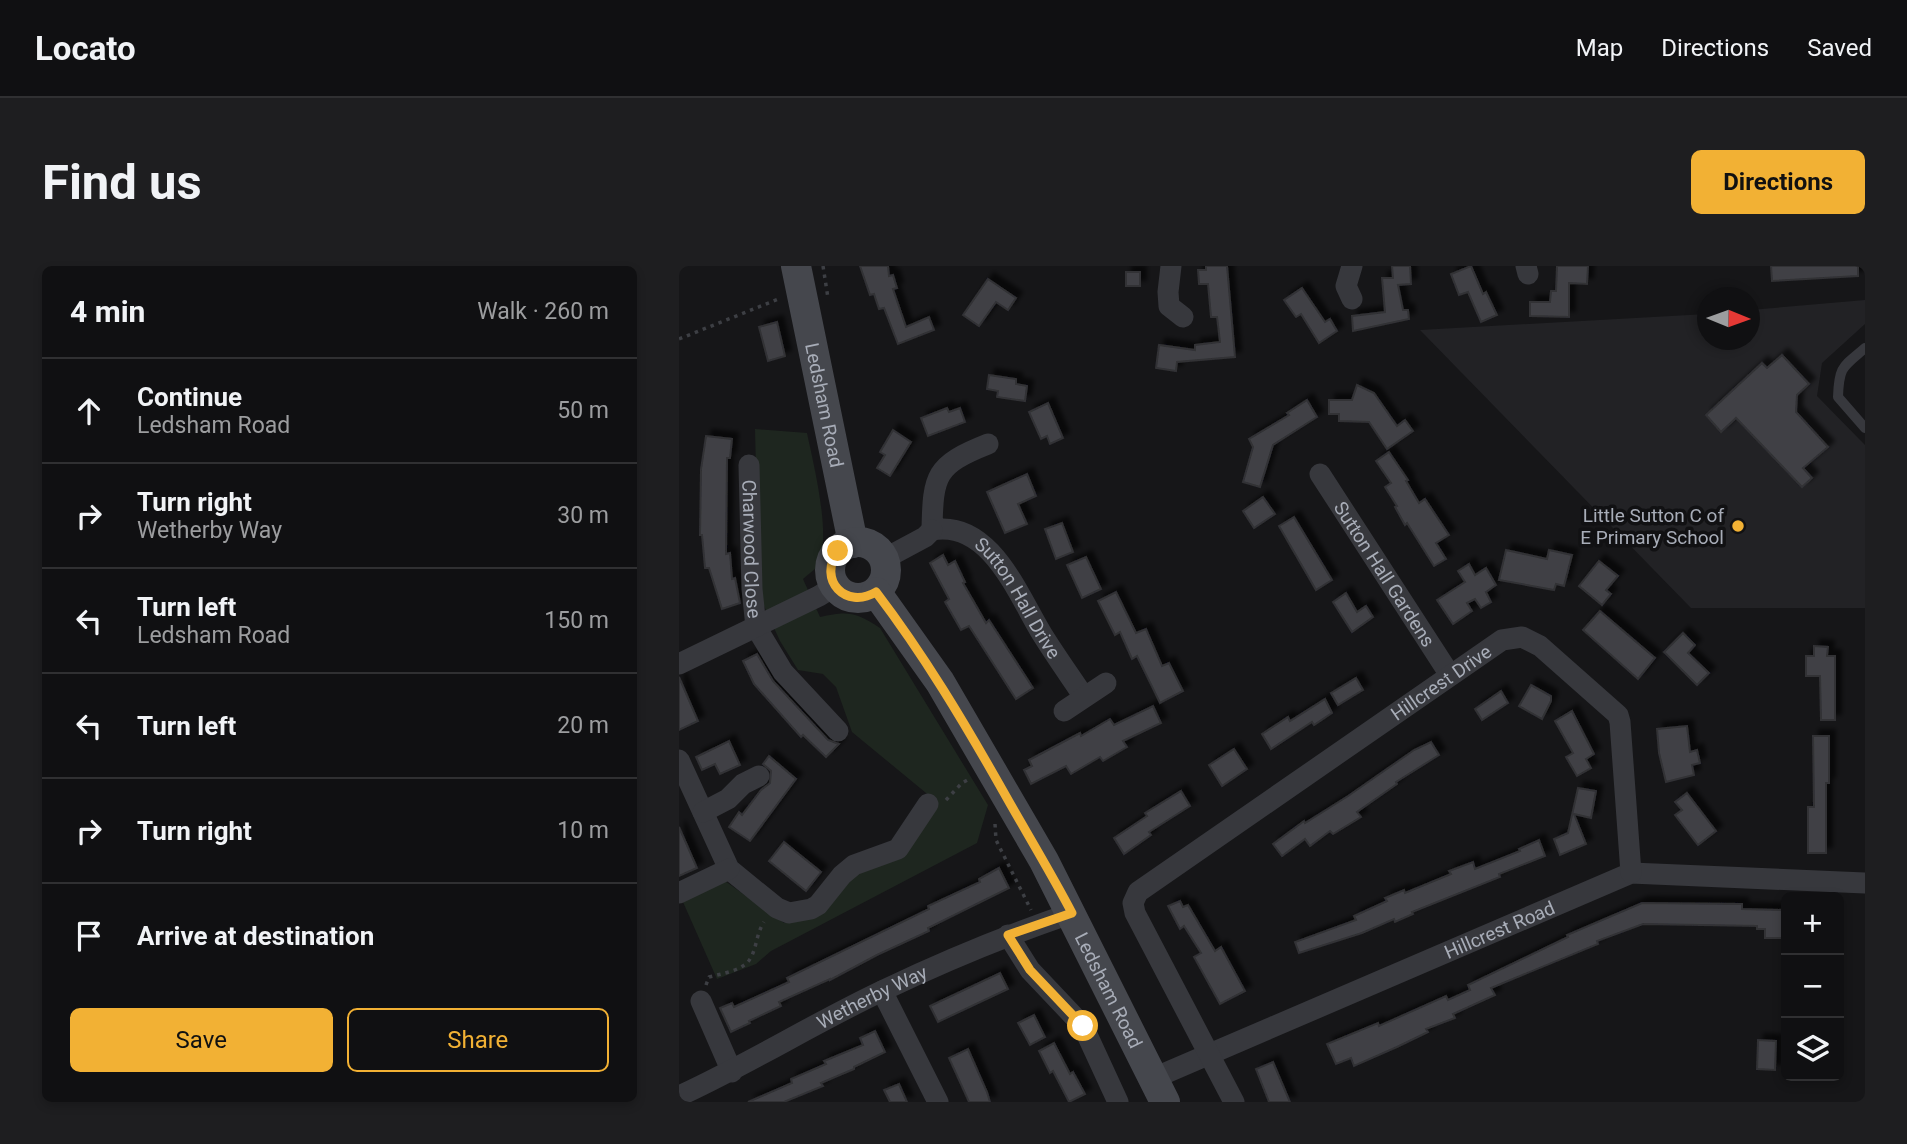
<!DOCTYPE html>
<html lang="en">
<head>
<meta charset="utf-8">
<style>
	:root { --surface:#101012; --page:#1e1e20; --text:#f1f3f6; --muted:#9c9d9f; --line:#303032; --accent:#f2b134 }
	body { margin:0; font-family:Roboto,sans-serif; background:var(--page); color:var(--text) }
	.controls { position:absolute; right:21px; bottom:21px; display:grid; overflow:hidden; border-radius:10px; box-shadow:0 4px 10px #0003 }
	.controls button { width:63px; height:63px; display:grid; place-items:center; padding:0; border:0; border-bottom:2px solid var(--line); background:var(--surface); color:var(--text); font:35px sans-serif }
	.compass { position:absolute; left:1018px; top:21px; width:63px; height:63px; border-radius:50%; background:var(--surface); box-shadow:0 4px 10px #0003; rotate:91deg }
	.stop { position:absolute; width:21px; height:21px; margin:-16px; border:5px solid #f2b134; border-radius:50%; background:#fff }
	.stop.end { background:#f2b134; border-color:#fff; box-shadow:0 2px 7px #0008 }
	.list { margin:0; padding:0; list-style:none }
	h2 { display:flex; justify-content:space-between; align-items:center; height:91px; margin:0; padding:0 28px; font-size:30px }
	h2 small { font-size:23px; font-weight:400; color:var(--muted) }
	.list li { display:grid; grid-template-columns:46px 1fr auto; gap:21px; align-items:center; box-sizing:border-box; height:105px; padding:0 28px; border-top:2px solid var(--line) }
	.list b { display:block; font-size:26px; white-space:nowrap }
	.list p { margin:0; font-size:23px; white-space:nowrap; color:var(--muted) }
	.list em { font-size:23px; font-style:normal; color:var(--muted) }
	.actions { display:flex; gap:14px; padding:21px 28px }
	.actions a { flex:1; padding:16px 0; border:2px solid var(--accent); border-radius:10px; text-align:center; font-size:24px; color:var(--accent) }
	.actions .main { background:var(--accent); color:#111 }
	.icon { flex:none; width:38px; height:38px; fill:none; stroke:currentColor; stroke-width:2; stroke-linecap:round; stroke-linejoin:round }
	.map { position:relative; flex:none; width:1186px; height:836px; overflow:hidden; border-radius:10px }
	header { display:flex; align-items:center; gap:42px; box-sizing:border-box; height:98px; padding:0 35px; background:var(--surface); border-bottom:2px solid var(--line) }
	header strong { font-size:33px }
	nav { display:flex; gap:38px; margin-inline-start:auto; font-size:24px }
	.intro { display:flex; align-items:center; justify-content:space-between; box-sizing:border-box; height:168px; padding:0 42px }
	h1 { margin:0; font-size:49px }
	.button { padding:18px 32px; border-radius:10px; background:var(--accent); color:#111; font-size:24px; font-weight:700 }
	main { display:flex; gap:42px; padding:0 42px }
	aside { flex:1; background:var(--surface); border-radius:10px; box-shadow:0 4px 10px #0003 }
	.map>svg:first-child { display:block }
</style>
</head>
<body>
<header>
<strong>Locato</strong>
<nav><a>Map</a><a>Directions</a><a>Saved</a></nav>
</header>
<div class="intro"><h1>Find us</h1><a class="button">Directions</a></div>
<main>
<aside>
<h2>4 min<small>Walk · 260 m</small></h2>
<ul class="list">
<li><svg class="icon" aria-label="ahead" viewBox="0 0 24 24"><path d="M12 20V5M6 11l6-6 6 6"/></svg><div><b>Continue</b><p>Ledsham Road</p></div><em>50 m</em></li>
<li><svg class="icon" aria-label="right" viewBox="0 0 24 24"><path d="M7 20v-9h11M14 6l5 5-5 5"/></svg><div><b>Turn right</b><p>Wetherby Way</p></div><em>30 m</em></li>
<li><svg class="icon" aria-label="left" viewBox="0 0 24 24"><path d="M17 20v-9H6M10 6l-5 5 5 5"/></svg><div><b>Turn left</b><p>Ledsham Road</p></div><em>150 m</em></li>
<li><svg class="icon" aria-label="left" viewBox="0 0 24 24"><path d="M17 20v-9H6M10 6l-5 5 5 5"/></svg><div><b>Turn left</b></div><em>20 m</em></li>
<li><svg class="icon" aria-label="right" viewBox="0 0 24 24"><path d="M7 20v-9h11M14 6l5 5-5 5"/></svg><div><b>Turn right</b></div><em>10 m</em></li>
<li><svg class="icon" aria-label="arrive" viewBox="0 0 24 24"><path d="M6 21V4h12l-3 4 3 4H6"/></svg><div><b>Arrive at destination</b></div></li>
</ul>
<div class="actions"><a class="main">Save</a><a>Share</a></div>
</aside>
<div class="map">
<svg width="1186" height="836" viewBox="0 0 1186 836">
	<defs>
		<filter id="shadow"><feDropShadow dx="6" dy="-6" stdDeviation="2" flood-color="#0009"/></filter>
	</defs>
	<rect width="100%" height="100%" fill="#161618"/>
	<!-- built -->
	<polygon fill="#222225" points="1186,34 1186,58 1143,97 1138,130 1186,179 1186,342 1012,342 741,64 1028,48 1028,74 1070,74 1071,44"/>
	<!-- green -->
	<path fill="#1e261f" d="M76,163L128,167C134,196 155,277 137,302C133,306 128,309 124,313L141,351C169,345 176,346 201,362L309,539L298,577L92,685L77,698L38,713L4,636L46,615L105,657L121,655L258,536L173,466L157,421L144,408L119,404L101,375L80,329Z"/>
	<!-- building -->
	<g fill="#404145" stroke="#303034" stroke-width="2" filter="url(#shadow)">
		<polygon points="181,0 209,0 210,10 214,9 218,22 214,23 227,61 250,51 255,64 219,78 205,42 200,43 195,28 191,29"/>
		<polygon points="527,0 548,0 556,91 498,96 497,105 477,102 480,79 516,84 516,79 541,76 538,51 532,51 529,18 520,18 519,4 527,4"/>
		<polygon points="713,0 731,0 732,18 719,19 724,44 729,44 730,53 674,65 673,50 706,46 703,12 714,12"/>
		<polygon points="792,0 804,28 807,26 818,49 802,56 789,26 780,29 772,8"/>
		<polygon points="878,0 909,0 908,18 890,17 890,51 851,50 851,36 871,36 872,25 877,25"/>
		<polygon points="1092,0 1179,0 1179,10 1093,15"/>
		<rect x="447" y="6" width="14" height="14"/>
		<polygon points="309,13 337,32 329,44 317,36 300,60 284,49"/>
		<polygon points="623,22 646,56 651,53 658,65 640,77 622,48 617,51 605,34"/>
		<polygon points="98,56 106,90 89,95 80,61"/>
		<polygon points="1103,89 1130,118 1118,129 1117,146 1149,181 1124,202 1133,212 1123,221 1057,152 1042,166 1027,149 1083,97 1088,102"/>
		<polygon points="310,109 337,113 337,118 348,120 346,135 318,131 319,125 308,123"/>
		<polygon points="678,119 695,127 718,160 726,154 734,165 708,183 690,156 660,155 660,148 650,148 650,134 673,134"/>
		<polygon points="628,134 638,151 594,179 581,221 564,216 574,181 570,173 610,149 608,147"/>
		<polygon points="369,137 384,172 371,178 368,170 362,173 350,146"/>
		<polygon points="268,142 270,146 281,142 286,156 249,170 242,152"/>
		<polygon points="214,164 232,176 211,210 198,202 206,189 201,186"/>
		<polygon points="27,170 53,173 51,192 48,192 47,288 51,287 53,313 56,312 61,337 43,343 30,302 26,302 23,269 21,269 22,203"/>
		<polygon points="710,186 729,214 727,215 740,237 746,233 770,269 757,277 767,293 755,300 728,257 726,259 716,241 718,240 706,221 712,217 697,195"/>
		<polygon points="348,208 357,230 339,238 348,258 326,267 308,226"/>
		<polygon points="584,231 596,248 575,262 564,245"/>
		<polygon points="615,251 653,314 637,324 600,260"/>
		<polygon points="383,257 394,286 377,293 366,263"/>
		<polygon points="827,284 868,293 870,284 893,289 885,320 877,318 875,324 820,314"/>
		<polygon points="264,289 269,299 276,295 286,316 284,317 307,357 310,354 354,422 337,433 290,360 282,364 266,336 270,333 251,297"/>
		<polygon points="407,291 422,323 403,332 388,299"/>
		<polygon points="920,295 939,310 927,324 932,328 923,339 900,320"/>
		<polygon points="790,298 796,309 807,302 817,319 807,326 812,336 802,342 796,333 788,337 793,345 774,358 758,334 786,316 779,305"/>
		<polygon points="437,326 457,367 467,363 483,400 490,397 504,425 481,437 458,390 453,393 441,366 436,369 419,335"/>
		<polygon points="667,327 678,346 687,340 694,351 673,366 654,336"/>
		<polygon points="921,345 976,392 959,413 904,364"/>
		<polygon points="1004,367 1016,379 1009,387 1030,407 1018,419 985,386"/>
		<polygon points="1135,380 1149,381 1148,390 1156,390 1156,454 1142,454 1141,410 1127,410 1127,390 1135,390"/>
		<polygon points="78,388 94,415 149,474 160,478 147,491 124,469 122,471 75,418 64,395"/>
		<polygon points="0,411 19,455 0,464"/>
		<polygon points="677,412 684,424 659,439 652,427"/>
		<polygon points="852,419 872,430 872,435 863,453 840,440"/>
		<polygon points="822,425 829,437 803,454 796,443"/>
		<polygon points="646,433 653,447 635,459 633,456 592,483 583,468 609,451 611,455"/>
		<polygon points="474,440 482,457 444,475 448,481 424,495 421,491 392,508 387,500 352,518 345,504 353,500 350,494 401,467 402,470 431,453 435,459"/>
		<polygon points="893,445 915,488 907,493 912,502 898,510 887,491 894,487 876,455"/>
		<polygon points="1008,460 1011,486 1018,484 1021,497 1013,499 1015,509 987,516 980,487 978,463"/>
		<polygon points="1134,470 1150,470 1150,517 1147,517 1147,587 1129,587 1129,541 1135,541"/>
		<polygon points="50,475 61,499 41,508 36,498 23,504 17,491"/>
		<polygon points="752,476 760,489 717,516 718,518 678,546 682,551 654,568 651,565 631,580 626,573 603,590 594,578 625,555 626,557 669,530 735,484"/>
		<polygon points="555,483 568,503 543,520 530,499"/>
		<polygon points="90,490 117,513 71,575 50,561 60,546 63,549 82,524 91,517 92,505 84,498"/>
		<polygon points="899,522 917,525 912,552 895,548 907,578 881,589 875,573 889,567"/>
		<polygon points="502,525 511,540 470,566 472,569 445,588 435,572 468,550 466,547"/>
		<polygon points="1008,527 1037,565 1019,579 996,549 1003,544 996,536"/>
		<polygon points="0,561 18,602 0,610"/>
		<polygon points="860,574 866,590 820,608 821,611 733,646 734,648 716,656 715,653 683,667 620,687 616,676 677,654 675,650 708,635 706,632 725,624 726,627 772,608 770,605 794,596 796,603 841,585 840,583"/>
		<polygon points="105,576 142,606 127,625 90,595"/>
		<polygon points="320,602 330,622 249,662 250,665 198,689 151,714 151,713 100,736 102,740 70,755 71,757 52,766 41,742 53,737 55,741 110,716 108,712 250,643 249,640 301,616 300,613"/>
		<polygon points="501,635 504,641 509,639 536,685 542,681 566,725 541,738 515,691 522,687 505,660 501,663 489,640"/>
		<polygon points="963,637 1063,638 1063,643 1104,644 1103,672 1086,672 1086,663 1078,663 1078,660 964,658 918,675 919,678 812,722 816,729 774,748 776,752 747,763 749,766 718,781 675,800 672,792 657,798 648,778 699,757 700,760 767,730 769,734 791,724 789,719 889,671 888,669"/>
		<polygon points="321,707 329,723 259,756 251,740"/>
		<polygon points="355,749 366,771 351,779 339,757"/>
		<polygon points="196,765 206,786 175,801 175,803 142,817 144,820 105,836 69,836 113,817 112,813 147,798 145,795 184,779 181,772"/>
		<polygon points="1079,774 1097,775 1096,804 1078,803"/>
		<polygon points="375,777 391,808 394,806 406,828 390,836 374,805 371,807 360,785"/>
		<polygon points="289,783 308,826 311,836 290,836 270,792"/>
		<polygon points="594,796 611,836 590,836 577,803"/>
		<polygon points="220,818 228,836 211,836 205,824"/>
	</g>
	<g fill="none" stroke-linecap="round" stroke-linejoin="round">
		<!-- path -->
		<g stroke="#3d3f44" stroke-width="3.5" stroke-dasharray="3.5 5" stroke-linecap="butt">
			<polyline points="144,0 149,32"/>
			<polyline points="0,73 102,32"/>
			<polyline points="144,305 148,296 150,278"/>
			<polyline points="160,340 171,339 180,342"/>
			<polyline points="267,534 283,517 292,512"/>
			<polyline points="316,558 317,574 352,644"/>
			<path d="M27,719L30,711C42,708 65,704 71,693C78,682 77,668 85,656"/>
		</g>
		<!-- service -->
		<path stroke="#37383d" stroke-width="10" d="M1186,82C1164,101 1160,100 1159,131L1186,162"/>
		<!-- minor -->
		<g stroke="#37383d" stroke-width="21">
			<polyline points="492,0 489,26 490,40 504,51"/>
			<polyline points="673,0 667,20 673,33"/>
			<polyline points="847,0 849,8"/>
			<path id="s1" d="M309,178C256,199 254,209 253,264C311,253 339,329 363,368C376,389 391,410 405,431"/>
			<path id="s2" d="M70,199L73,323L77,361L104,406L159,465"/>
			<path id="s3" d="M641,208L771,409"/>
			<polyline points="205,293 246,271 253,264"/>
			<polyline points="0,398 140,330 156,320"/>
			<polyline points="385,445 427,417"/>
			<polyline points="0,494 50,603 98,642 110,647 132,643 139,639 163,609 175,599 219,583 249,538"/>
			<polyline points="24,546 49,533 64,518 80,510"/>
			<polyline points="0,627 50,603"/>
			<polyline points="329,669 351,704 404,760 439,836"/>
			<polyline points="203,725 259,836"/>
			<polyline points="22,735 53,806"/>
			<path id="s4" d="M475,812L952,607L1186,617"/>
			<path id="s5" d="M0,830C70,798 135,757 205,724C266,695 329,669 393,647"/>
			<path id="s6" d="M555,836L456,647L454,637L459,626L823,374L843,371L861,380L939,449L941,456L952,607"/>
		</g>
		<!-- secondary -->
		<g stroke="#45474d" stroke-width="30">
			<path id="s7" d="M117,0L174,277"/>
			<circle cx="179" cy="304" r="28"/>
			<path id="s8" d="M197,326L261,416L365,595L486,836"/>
		</g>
	</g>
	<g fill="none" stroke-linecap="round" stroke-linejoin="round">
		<!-- route -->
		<path stroke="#f2b134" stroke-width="9" d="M159,285C138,314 167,344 197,326C245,389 285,456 324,525C347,566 371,605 393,647L329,669L351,704L404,760"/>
	</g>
	<!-- markers -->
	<circle fill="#f2b134" stroke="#111113" stroke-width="2.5" cx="1059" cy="260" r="7"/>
	<g text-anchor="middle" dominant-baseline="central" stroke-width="7" stroke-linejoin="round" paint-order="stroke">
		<!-- street labels -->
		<g font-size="19" fill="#a8adb8" stroke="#111113">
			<text stroke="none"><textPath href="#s7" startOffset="142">Ledsham Road</textPath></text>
			<text stroke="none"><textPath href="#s2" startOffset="84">Charwood Close</textPath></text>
			<text stroke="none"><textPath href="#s3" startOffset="119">Sutton Hall Gardens</textPath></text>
			<text stroke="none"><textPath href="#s1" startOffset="233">Sutton Hall Drive</textPath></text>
			<text stroke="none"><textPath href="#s6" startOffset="604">Hillcrest Drive</textPath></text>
			<text stroke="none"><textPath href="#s4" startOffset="376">Hillcrest Road</textPath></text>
			<text stroke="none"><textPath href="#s8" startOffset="462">Ledsham Road</textPath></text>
			<text stroke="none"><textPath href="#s5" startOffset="217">Wetherby Way</textPath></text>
		</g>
		<!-- poi labels -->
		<g font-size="19" fill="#a8adb8" stroke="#111113" text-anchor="end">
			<text x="1045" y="249">Little Sutton C of<tspan x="1045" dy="22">E Primary School</tspan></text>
		</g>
	</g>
</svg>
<div class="controls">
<button>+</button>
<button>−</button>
<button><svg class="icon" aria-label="layers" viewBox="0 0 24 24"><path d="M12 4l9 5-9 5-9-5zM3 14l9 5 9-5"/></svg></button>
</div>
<svg class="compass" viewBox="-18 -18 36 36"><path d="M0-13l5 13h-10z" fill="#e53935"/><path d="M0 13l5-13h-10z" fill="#9c9d9f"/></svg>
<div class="stop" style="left:404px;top:760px"></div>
<div class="stop end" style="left:159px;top:285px"></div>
</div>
</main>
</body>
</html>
